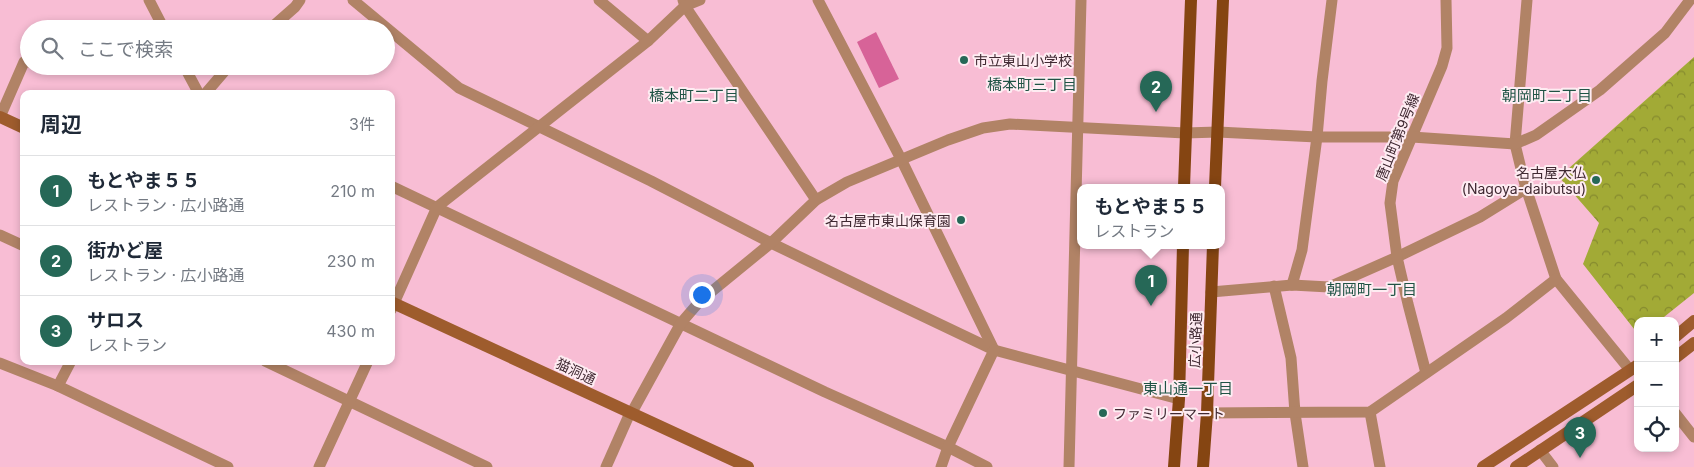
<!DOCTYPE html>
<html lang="ja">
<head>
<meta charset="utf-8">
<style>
	:root { --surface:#fff; --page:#f6f6f7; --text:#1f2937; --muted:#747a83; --line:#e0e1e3; --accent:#266857 }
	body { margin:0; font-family:Inter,"Noto Sans JP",sans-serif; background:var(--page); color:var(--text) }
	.controls { position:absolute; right:15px; bottom:15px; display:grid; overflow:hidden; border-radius:10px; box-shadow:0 2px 8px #0003 }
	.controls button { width:45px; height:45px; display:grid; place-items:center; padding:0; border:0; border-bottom:1px solid var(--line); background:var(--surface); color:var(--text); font:25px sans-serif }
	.you { position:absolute; left:701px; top:294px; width:18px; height:18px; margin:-12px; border:4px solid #fff; border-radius:50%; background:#1a73e8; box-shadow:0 0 0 8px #1a73e833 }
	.badge { display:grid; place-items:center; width:32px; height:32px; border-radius:50%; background:var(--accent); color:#fff; font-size:16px; font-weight:700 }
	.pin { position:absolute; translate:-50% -41px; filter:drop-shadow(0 1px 2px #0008) }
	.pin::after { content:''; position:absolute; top:26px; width:18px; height:15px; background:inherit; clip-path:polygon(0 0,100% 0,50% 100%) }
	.popup { position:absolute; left:1077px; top:184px; width:148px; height:65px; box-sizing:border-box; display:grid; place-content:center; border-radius:10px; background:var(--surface); filter:drop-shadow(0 1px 4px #0005); font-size:16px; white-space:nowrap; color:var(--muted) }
	.popup b { font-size:19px; color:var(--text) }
	.popup::after { content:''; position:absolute; left:50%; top:100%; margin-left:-10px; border:10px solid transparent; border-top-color:var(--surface) }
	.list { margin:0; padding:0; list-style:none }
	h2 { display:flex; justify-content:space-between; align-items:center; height:65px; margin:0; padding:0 20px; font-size:21px }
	h2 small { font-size:16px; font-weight:400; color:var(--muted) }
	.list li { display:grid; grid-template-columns:32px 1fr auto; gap:15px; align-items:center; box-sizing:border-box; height:70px; padding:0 20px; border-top:1px solid var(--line) }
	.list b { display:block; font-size:19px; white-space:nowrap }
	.list p { margin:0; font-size:16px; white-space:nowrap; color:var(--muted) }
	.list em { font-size:16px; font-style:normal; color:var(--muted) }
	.icon { flex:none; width:28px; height:28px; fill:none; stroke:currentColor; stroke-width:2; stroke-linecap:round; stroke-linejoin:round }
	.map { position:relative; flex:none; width:1694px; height:467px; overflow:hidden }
	.search { position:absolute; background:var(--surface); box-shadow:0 2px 8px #0003; left:20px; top:20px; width:375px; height:55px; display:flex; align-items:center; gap:12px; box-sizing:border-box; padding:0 18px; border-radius:28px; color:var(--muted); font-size:19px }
	.panel { position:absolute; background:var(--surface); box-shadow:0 2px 8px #0003; left:20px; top:90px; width:375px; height:275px; border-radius:10px }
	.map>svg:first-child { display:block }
</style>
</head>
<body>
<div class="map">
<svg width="1694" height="467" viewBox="0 0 1694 467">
	<defs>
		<pattern id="forest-crowns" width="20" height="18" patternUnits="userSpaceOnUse" patternTransform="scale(1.25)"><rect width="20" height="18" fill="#a2aa36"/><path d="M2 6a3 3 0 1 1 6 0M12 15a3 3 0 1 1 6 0" fill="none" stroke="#858a2e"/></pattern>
	</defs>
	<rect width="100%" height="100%" fill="#f8bdd4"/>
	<!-- forest -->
	<polygon fill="url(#forest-crowns)" points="1694,57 1694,293 1659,321 1638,321 1638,334 1583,264 1599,223 1559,177"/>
	<!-- water -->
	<polygon fill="#d76398" points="876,32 899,79 879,88 857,42"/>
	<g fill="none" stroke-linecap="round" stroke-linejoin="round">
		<!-- street -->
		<g stroke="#b18366" stroke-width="11">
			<polyline points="149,0 164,29"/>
			<polyline points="353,0 459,88 651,181 771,243 889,300 994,350 1179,399"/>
			<polyline points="599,0 648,41"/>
			<polyline points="683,0 685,6 816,200"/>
			<polyline points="818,0 901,159 994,350"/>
			<polyline points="1527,0 1515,144 1525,185 1556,279 1630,370"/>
			<polyline points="270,29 295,7 300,0"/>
			<polyline points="184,66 199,94"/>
			<polyline points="205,94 229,66"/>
			<polyline points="0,117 24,62 29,62"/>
			<polyline points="391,186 825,392 948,447 987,467"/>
			<polyline points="0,235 24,246"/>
			<polyline points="1292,285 1302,250 1317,137 1322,81 1332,0"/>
			<polyline points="1274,286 1291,358 1295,413 1303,467"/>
			<polyline points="1211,292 1292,285 1329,287 1397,257 1480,217 1527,188"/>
			<polyline points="391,310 437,207 648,41 685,6 700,0"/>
			<polyline points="71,361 58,386 228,467"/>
			<polyline points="265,361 487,467"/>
			<polyline points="0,363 58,386"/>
			<polyline points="1426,373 1408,304 1397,257 1390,203 1393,181 1442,66 1447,48 1446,0"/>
			<polyline points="1370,412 1380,467"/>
			<polyline points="1207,413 1370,412 1506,318 1556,279"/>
			<polyline points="1675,413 1694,437"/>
			<polyline points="631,414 681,323 700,301 771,243 816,200 847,182 948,140 983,128 1010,124 1185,133 1218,132 1317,137 1412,137 1515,144 1536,135 1600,90 1665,33 1690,0"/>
			<polyline points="1540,450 1553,467"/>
			<polyline points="319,467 368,361"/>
			<polyline points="606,467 630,413"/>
			<polyline points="941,467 948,447 994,350"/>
			<polyline points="1069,467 1081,0"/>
		</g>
		<!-- secondary -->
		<g stroke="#9e5c2d" stroke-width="12">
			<polyline points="0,117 24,128"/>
			<polyline points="391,302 748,467"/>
			<polyline points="1675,337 1694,321"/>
			<polyline points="1675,358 1694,343"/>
			<polyline points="1483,467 1638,365"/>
			<polyline points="1516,467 1638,385"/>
		</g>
		<!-- primary -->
		<g stroke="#854512" stroke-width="12">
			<polyline points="1184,187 1191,0"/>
			<polyline points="1215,187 1223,0"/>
			<polyline points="1174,467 1179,399 1183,245"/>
			<polyline points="1203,467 1207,413 1213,245"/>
		</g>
	</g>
	<!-- markers -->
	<g fill="#266857" stroke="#feecf2" stroke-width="2">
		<circle cx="964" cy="60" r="5"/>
		<circle cx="1596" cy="180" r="5"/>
		<circle cx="961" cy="220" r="5"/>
		<circle cx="1103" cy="413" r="5"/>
	</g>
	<g text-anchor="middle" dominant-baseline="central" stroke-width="4" stroke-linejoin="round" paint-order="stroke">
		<!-- poi labels -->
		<g font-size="14" fill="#402932" stroke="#feecf2" text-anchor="start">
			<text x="974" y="60">市立東山小学校</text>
			<text x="1586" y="172" text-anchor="end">名古屋大仏<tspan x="1586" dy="16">(Nagoya-daibutsu)</tspan></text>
			<text x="951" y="220" text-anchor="end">名古屋市東山保育園</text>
			<text x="1113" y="413">ファミリーマート</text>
		</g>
		<!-- street labels -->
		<g font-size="14" fill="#402932" stroke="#feecf2">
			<text transform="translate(1397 137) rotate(-68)">唐山町第9号線</text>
			<text transform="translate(1195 340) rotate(-88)">広小路通</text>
			<text transform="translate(576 371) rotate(25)">猫洞通</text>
		</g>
		<!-- neighbourhood labels -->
		<g font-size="15" fill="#1f5345" stroke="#feecf2">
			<text x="1032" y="84">橋本町三丁目</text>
			<text x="694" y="95">橋本町二丁目</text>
			<text x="1547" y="95">朝岡町二丁目</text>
			<text x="1372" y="289">朝岡町一丁目</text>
			<text x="1188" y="388">東山通一丁目</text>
		</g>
	</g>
</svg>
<div class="controls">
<button>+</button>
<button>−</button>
<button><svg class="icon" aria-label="locate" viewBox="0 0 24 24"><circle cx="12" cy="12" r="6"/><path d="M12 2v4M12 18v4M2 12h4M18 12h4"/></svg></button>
</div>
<div class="you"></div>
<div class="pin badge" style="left:1151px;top:306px">1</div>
<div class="popup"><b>もとやま５５</b>レストラン</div>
<div class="pin badge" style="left:1156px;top:112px">2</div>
<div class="pin badge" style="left:1580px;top:458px">3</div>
<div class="search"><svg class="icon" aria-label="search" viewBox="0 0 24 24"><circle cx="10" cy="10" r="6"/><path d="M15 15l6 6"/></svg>ここで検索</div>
<section class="panel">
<h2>周辺<small>3件</small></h2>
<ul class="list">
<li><span class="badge">1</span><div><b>もとやま５５</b><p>レストラン · 広小路通</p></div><em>210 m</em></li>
<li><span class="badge">2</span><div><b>街かど屋</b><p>レストラン · 広小路通</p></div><em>230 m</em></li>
<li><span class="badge">3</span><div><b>サロス</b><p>レストラン</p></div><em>430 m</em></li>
</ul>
</section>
</div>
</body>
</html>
